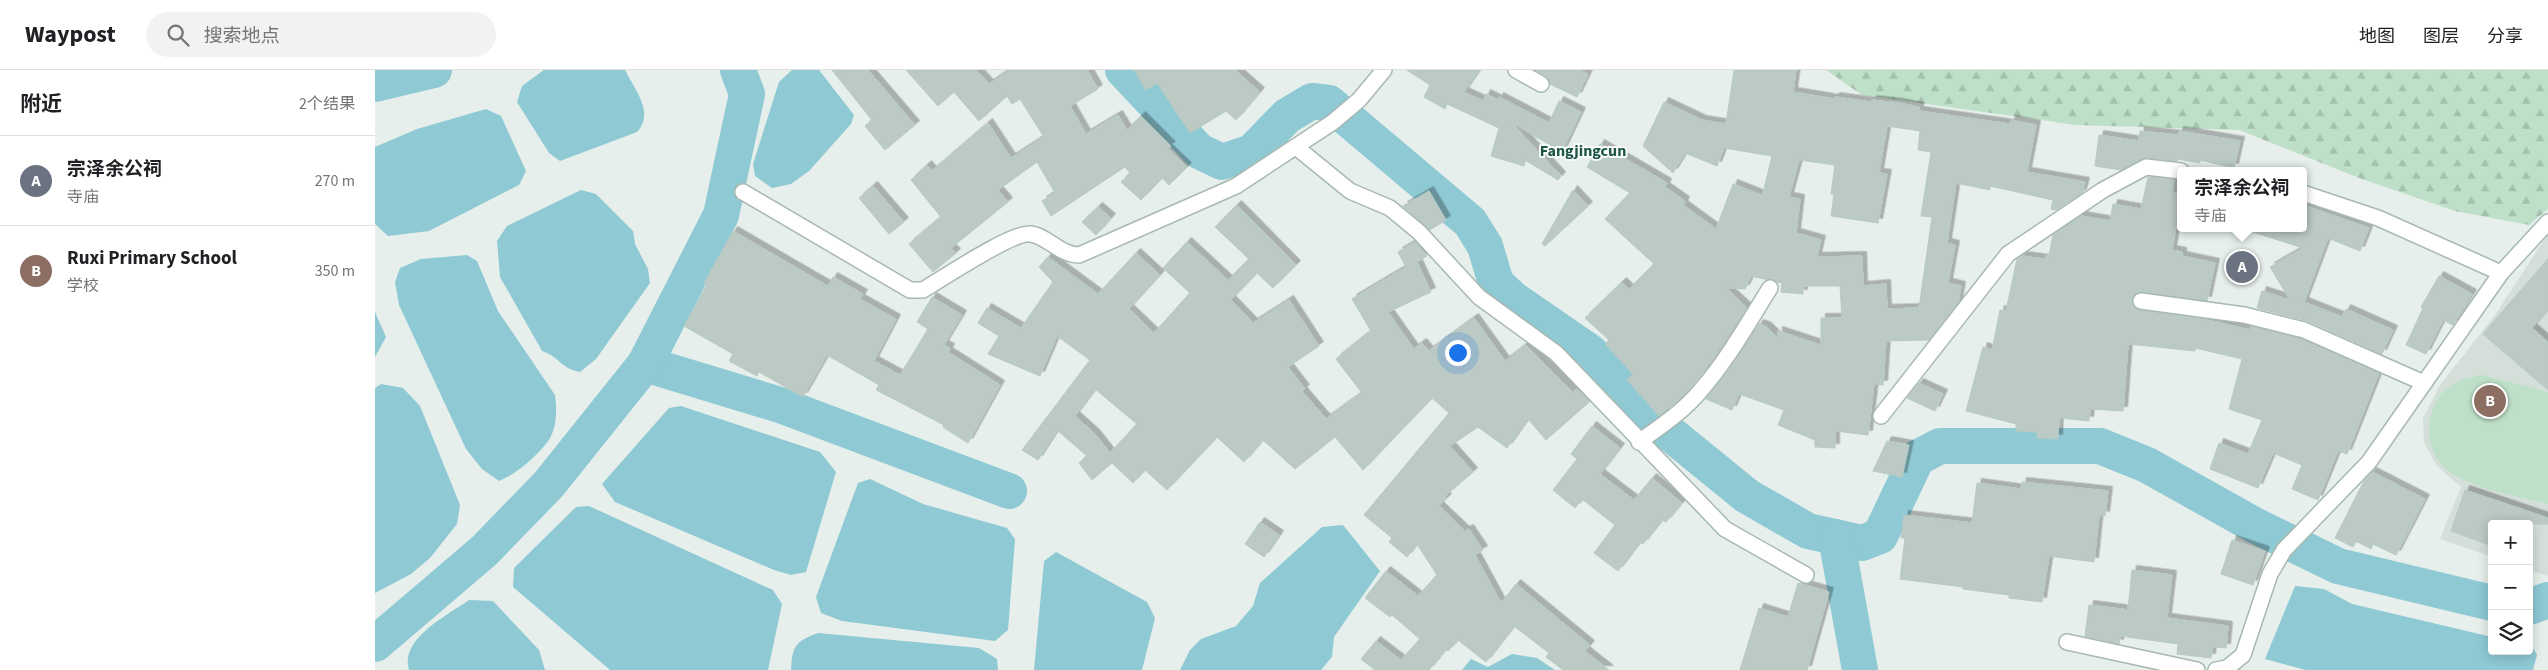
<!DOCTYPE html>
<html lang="zh">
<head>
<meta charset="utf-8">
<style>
	:root { --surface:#fff; --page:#f2f2f2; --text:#202124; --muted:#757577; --line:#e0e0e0; --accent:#111827 }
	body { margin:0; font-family:"Source Sans 3","Noto Sans SC",sans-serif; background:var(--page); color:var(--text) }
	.controls { position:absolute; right:15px; bottom:15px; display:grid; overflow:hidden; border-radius:5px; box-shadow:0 2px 12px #0003 }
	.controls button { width:45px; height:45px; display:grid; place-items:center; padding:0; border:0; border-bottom:1px solid var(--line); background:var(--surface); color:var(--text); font:25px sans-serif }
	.you { position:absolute; left:1082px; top:282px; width:18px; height:18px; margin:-12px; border:4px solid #fff; border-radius:50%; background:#1a73e8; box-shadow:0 0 0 8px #1a73e833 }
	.badge { display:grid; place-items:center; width:32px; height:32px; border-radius:50%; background:var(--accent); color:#fff; font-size:16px; font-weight:700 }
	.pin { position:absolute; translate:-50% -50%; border:2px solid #fff; box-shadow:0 1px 5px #0006 }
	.popup { position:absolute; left:1802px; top:97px; width:130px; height:65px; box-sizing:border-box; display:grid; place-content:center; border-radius:5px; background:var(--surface); filter:drop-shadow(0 1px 4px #0005); font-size:16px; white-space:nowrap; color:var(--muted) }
	.popup b { font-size:19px; color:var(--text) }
	.popup::after { content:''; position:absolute; left:50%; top:100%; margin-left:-10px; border:10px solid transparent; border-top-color:var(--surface) }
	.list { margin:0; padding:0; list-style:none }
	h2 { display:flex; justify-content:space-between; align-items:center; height:65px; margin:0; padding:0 20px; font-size:21px }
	h2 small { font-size:16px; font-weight:400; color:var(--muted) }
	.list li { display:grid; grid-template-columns:32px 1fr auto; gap:15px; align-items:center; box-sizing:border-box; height:90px; padding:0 20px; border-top:1px solid var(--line) }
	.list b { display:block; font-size:19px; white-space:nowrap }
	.list p { margin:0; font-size:16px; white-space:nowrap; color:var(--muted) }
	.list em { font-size:16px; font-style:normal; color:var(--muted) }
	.icon { flex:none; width:28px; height:28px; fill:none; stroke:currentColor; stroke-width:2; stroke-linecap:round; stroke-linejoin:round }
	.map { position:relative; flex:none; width:2173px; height:600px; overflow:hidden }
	header { display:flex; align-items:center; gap:30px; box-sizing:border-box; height:70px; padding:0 25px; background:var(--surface); border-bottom:1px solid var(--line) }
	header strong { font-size:24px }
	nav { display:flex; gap:28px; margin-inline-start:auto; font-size:18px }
	.search { width:350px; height:45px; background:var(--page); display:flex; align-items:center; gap:12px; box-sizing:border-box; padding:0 18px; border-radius:28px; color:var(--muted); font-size:19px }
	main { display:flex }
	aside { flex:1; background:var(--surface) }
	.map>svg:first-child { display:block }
</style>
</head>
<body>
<header>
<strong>Waypost</strong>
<div class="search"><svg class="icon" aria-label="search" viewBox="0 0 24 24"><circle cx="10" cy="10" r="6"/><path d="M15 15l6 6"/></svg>搜索地点</div>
<nav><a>地图</a><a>图层</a><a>分享</a></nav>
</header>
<main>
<aside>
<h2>附近<small>2个结果</small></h2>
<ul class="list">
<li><span class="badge" style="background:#6b7280">A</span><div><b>宗泽余公祠</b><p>寺庙</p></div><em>270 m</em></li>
<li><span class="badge" style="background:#8d6e63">B</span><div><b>Ruxi Primary School</b><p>学校</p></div><em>350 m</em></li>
</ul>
</aside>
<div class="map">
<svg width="2173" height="600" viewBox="0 0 2173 600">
	<defs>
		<pattern id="forest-firs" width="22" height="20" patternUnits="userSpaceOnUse" patternTransform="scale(1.25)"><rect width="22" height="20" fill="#bfe0c8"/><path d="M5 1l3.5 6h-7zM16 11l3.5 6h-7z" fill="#a4c1ad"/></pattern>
		<filter id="shadow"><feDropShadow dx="4.5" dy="-4.5" stdDeviation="0" flood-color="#0004"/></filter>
	</defs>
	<rect width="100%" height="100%" fill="#e6efeb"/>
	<!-- built -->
	<polygon fill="#d4dfda" points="2173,164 2173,506 2154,500 2154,454 2117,454 2117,487 2065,469 2086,417 2062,396 2049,373 2048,348 2065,315 2120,245"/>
	<!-- forest -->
	<polygon fill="url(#forest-firs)" points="1451,0 2173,0 2173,139 2154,155 2080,141 1984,108 1864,60 1701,55 1487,25"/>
	<!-- pitch -->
	<path fill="#bfe0c8" d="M2108,305L2173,322V434C2143,426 2108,421 2081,406C2056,393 2048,361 2059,336C2068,315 2087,308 2108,305Z"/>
	<!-- water -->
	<g fill="#8ec9d4">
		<path d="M169,0H250C260,20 280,43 262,62L185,91L174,83L142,32L147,16Z"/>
		<polygon points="417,0 444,0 479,45 476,54 434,101 416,114 397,118 380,106 378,94 404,12"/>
		<polygon points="111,39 126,46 151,101 144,115 54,161 13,166 0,154 0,77 42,59"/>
		<path d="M206,120L221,124L258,161L260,174L273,199L275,213L221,289L205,302C185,298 185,287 167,281L125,207L122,171L132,156Z"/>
		<path d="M92,185L102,191L123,241L180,325C182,338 182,357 174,370C163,385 142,404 124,411L107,399L91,379L24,235L20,212L25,198L46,189Z"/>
		<polygon points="0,242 11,267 0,287"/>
		<polygon points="6,314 28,318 45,336 85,435 82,454 55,488 36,504 0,523 0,318"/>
		<polygon points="306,336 445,382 461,402 431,502 416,505 399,500 240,432 227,414 294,338"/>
		<polygon points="495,409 548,434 632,458 640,469 633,560 620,571 467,551 446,543 441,527 483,413"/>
		<polygon points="214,436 398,520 407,534 393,600 235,600 138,517 139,498 201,437"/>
		<polygon points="968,455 1005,501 959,567 957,587 946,600 805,600 815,580 826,569 861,556 878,536 885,513 947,457"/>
		<polygon points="681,482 772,532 780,548 767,600 659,600 669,491"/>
		<polygon points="1920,516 1949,519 1977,534 2117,567 2117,581 2154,581 2154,575 2157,576 2162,585 2158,600 1931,600 1890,589"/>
		<path d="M94,530L118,531L164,580L170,600H34C24,569 73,545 94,530Z"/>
		<path d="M443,563L604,578L622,589L623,600H416C417,577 420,571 443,563Z"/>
		<polygon points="1137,584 1162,588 1180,600 1087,600 1096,589 1113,597"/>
	</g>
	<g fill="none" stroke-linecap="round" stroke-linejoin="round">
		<!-- river -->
		<g stroke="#8ec9d4" stroke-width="36">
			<polyline points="748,0 824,81 847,92 877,82 912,46 937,31 954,33 1095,152 1110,176 1121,213 1138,229 1215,282 1260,335 1372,426 1433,461 1487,473 1505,466 1542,388 1565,376 1725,376 1772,395 1881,456 1963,496 2117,533"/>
			<polyline points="0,14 59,0"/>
			<polyline points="270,294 405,335 634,421"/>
			<polyline points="1461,467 1485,600"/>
			<polyline points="2154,537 2173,530"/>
			<polyline points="0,574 109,481 174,414 270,294 346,145 372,24 363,0"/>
		</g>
	</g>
	<!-- building -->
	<g fill="#bbcac4" stroke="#b8c9c2" fill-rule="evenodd" filter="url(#shadow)">
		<polygon points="457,0 493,0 540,55 510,80 490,56 497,50"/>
		<polygon points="531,0 601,0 614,14 635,0 712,0 723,19 695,36 711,64 743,45 752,60 766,46 796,76 792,78 812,97 794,115 787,108 766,130 746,112 755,103 750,97 676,146 667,131 680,123 662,92 623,120 633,132 576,178 581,183 558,202 534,174 566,147 536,110 552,95 557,101 613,53 636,88 669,67 645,29 637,34 632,26 604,51 579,22 563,36"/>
		<polygon points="759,0 860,0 885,22 861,50 851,41 815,63 782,13 771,20"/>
		<polygon points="1032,0 1104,0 1089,22 1108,31 1111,24 1123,30 1124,27 1174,53 1184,31 1206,42 1187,82 1136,52 1186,106 1183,110 1150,90 1149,96 1116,86 1124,58 1072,34 1070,39 1049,27 1055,15"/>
		<polygon points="1160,0 1204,0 1213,4 1202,27 1175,14 1171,6"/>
		<path d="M1359,0H1421L1418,22L1460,29V27L1496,32L1497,30L1524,33L1544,37V41L1635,54L1636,50L1661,55L1652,102L1710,112L1707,123L1681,140L1676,139L1678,130L1615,116V120L1581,113L1572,173L1580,175L1573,213L1586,216L1583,233L1554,270L1511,271L1508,315L1499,314L1493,365L1460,361V378L1440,377V370L1403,355L1409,340L1364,324L1357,340L1331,329L1353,301L1384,254L1392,257L1403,268V261L1446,275V248H1467L1465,216H1428V224L1406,222L1407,213L1376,206L1370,219L1351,218L1372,238L1328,302L1306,328L1284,346L1252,310L1258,304L1230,274L1234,270L1210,248L1247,212L1254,219L1279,194L1230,149L1255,123L1212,97L1225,74L1292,113L1290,117L1310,131L1308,135L1341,159L1358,114L1386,125L1388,123L1397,86L1349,78L1342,96L1310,83L1298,103L1268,76L1289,32L1327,50L1351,54ZM1512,56L1545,61L1543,80L1556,82L1546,146L1557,147L1544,238L1512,239L1511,214L1488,216L1487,186L1442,187L1446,170L1421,163L1425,129L1414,127L1424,90L1460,95L1456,124H1459L1456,146L1503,153L1512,104L1504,103Z"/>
		<polygon points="1765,61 1803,65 1804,61 1865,71 1859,98 1825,90 1825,93 1803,89 1802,91 1772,88 1746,100 1720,96 1724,65 1764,71"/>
		<polygon points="1773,107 1799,110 1797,122 1806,124 1806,146 1803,145 1797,180 1807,182 1807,186 1840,193 1832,231 1767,222 1758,226 1757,234 1760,238 1828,249 1875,260 1876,256 1926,269 2004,303 1972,384 1963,381 1943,430 1917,419 1927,395 1898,383 1883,418 1835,399 1844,373 1873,384 1887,350 1854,339 1867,289 1820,278 1820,281 1753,274 1748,341 1715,339 1714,351 1684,348 1683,369 1662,368 1662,362 1641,361 1641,354 1591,341 1608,277 1617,280 1625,240 1631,241 1642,189 1647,186 1670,189 1671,185 1674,186 1678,165 1706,146 1735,151 1738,134 1766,139"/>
		<polygon points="498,116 529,152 514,164 484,128"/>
		<polygon points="1198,120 1213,136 1170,176 1167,174"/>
		<polygon points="1054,121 1071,150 1055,160 1028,136"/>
		<path d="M862,135L921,195L898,218L882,203L856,230L878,253L914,230L944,276L913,297L930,319L927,321L951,349L987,323L961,289L996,261L977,229L1031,197L1023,182L1040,172L1052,186L1042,192L1056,222L1013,242L1039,279L1047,273L1054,281L1099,248L1130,291L1151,275L1198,322L1202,319L1214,332L1171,370L1153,349L1132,378L1103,357L1075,376L1098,402L1070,426L1072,428L1064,436L1090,461L1094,459L1108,480L1100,485L1126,533L1141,514L1215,575L1210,581L1234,600H1188L1171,587L1174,583L1139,556L1111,592L1083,570L1073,581L1071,579L1054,600H1000L986,589L1001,571L1026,590L1045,569L1017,545L1015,547L990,528L1011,501L1043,526L1062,505L1042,474L1032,487L1014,472L1017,468L989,445L1074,343L1057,328L988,400L960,367L920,399L888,370L869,392L842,367L792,420L770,400L758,413L737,393L717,410L704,393L712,386L682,360L663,390L647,380L715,290L682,266L665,306L613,284L624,266L603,253L612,238L646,258L678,212L664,197L673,187L723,224L761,183L785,205L754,239L779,263L815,223L788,198L812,172L853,210L874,189L840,157ZM720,319L762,354L735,383L720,364L700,346Z"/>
		<polygon points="1928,135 1994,158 1985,181 1953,168 1929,232 1967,247 1971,239 2018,260 2007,284 1933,251 1882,238 1887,221 1915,230 1895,197 1928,178 1878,162 1879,158 1928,158"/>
		<polygon points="723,137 736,148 721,165 707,152"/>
		<polygon points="358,161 453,216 458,207 488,224 485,229 521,249 499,291 525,305 553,259 542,252 557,227 587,245 569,275 575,278 573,282 625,315 593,373 568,357 569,355 501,320 504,315 452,285 428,327 384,302 382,306 354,291 358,284 309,256 332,215 329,213"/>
		<polygon points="2173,189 2173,239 2157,258 2173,272 2173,320 2108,264"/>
		<polygon points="2064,206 2097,224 2078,255 2068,250 2051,284 2031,275 2048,238 2046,237"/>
		<polygon points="1544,313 1568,324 1560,341 1532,328"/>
		<polygon points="1217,356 1245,378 1225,404 1259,430 1277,408 1307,433 1291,452 1287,450 1268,474 1265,472 1243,501 1219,483 1240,455 1207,429 1200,438 1178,420 1202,389 1196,384"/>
		<polygon points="1512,371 1534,375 1527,407 1498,401"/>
		<polygon points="1997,402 2050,429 2021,485 1998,474 1996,479 1981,471 1978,477 1960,468 1989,411"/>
		<polygon points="1647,412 1733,421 1730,446 1724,445 1719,492 1674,486 1667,532 1634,528 1634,525 1588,519 1588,517 1525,509 1530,468 1526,468 1529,445 1597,453 1602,413 1646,419"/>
		<polygon points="2090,420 2173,448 2173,454 2117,454 2117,476 2076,461"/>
		<polygon points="885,452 904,465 889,487 870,474"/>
		<polygon points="1857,470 1890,481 1878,515 1846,504"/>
		<polygon points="1757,500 1797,505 1792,548 1853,556 1851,578 1837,577 1836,588 1802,584 1803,574 1745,566 1744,574 1710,566 1714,535 1753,540"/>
		<polygon points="1423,513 1454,522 1432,600 1365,600 1384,538 1413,547"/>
	</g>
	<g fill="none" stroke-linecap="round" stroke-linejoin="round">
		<!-- street casing -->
		<g stroke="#a8b8b2" stroke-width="18">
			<g id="street">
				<polyline points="1141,0 1166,14"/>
				<polyline points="921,77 975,121 1015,138 1044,162 1104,227 1181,283 1350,459 1431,505"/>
				<path d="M368,122L535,220H548C567,209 638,161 656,164C672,166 685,185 704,185L861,116L958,52L984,30L1009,0"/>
				<polyline points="1928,123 2003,148 2126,203"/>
				<polyline points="1766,231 1869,245 1929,260 2049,313"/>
				<polyline points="1506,346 1633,184 1728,120 1771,97 1806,101"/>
				<path d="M1264,372C1286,356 1309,341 1326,320C1353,289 1373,253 1395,218"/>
				<polyline points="1692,572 1822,600"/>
				<polyline points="1841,600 1852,598 1868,585 1895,504 1909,480 1994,392 2126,203 2173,152"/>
			</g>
		</g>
		<!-- street -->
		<use href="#street" stroke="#fff" stroke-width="15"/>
	</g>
	<g text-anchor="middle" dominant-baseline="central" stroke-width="4" stroke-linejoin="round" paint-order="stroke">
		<!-- quarter labels -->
		<g font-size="16" font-weight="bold" fill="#1f5548" stroke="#f7fbf9">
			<text x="1208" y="81">Fangjingcun</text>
		</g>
	</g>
</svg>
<div class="controls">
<button>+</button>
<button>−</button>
<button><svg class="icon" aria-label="layers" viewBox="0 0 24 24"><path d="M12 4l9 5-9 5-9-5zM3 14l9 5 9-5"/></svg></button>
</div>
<div class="you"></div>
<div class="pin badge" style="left:1867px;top:197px;background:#6b7280">A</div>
<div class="popup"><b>宗泽余公祠</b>寺庙</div>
<div class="pin badge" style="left:2115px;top:331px;background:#8d6e63">B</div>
</div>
</main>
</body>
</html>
